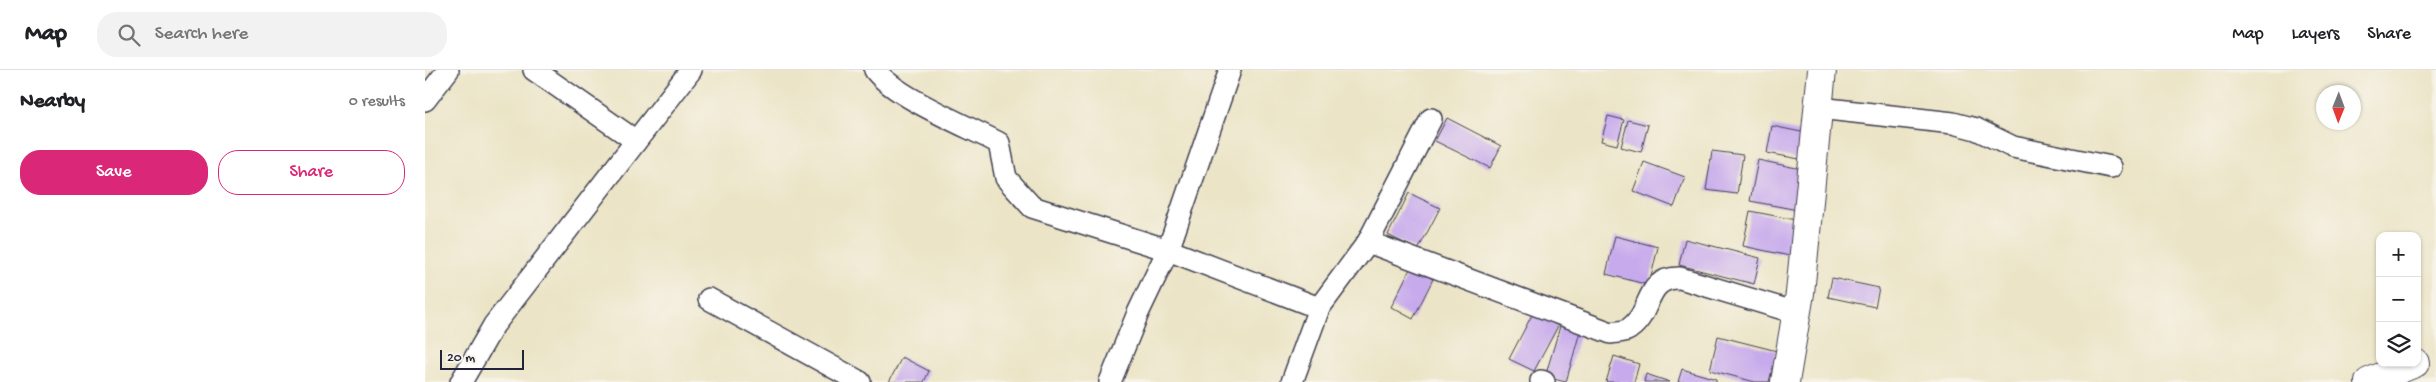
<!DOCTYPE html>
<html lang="en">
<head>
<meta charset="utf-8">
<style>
	:root { --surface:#fff; --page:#f2f2f2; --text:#202124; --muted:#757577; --line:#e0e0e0; --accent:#db2777 }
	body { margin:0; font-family:"Gochi Hand",sans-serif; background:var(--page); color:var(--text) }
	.controls { position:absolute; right:15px; bottom:15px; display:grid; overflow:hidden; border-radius:10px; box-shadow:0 1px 4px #0004 }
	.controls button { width:45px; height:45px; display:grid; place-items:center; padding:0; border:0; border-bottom:1px solid var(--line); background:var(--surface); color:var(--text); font:25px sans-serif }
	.compass { position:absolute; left:1891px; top:15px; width:45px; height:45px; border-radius:50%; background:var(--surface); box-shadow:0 1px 4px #0004; rotate:181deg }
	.scale { position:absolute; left:15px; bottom:12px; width:84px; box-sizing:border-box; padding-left:5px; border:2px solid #22223b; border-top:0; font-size:14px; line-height:18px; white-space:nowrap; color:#22223b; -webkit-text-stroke:4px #f7f3e8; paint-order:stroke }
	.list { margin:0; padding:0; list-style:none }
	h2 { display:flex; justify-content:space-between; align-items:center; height:65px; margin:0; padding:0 20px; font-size:21px }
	h2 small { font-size:16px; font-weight:400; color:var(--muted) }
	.actions { display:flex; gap:10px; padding:15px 20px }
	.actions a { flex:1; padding:11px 0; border:1px solid var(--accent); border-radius:20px; text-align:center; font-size:18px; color:var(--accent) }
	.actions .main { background:var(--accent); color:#fff }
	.icon { flex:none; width:28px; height:28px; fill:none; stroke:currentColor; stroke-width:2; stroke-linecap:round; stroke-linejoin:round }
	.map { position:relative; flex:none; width:2011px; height:312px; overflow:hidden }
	header { display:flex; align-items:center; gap:30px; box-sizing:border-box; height:70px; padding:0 25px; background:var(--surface); border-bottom:1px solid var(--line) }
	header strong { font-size:24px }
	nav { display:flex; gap:28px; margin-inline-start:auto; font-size:18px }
	.search { width:350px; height:45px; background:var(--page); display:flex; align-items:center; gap:12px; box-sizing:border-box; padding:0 18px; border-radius:20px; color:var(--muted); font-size:19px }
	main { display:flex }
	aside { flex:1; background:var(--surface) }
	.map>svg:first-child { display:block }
</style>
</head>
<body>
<header>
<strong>Map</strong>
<div class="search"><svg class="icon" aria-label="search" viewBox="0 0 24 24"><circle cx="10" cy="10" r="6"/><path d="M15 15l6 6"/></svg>Search here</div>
<nav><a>Map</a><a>Layers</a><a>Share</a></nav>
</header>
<main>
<aside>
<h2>Nearby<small>0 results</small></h2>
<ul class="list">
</ul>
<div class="actions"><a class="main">Save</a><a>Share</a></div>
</aside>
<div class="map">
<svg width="2011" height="312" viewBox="0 0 2011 312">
	<rect width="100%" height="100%" fill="#f7f3e8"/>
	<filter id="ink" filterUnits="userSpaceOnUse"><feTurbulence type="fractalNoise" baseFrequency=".02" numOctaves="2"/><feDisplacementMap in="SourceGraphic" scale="10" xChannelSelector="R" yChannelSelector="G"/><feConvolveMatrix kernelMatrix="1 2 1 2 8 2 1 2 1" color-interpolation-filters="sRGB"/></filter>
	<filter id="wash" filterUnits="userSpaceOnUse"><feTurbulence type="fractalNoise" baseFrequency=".0096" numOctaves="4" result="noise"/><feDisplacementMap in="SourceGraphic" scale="20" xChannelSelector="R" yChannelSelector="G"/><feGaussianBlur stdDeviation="1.12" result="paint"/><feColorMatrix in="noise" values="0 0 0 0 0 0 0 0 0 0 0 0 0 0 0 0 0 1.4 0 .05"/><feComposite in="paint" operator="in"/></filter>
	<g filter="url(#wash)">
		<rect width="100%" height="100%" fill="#ebe4c6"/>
		<g id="blocks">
			<!-- building -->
			<g fill="#c7aaec">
				<polygon points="1183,46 1199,50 1192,75 1176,71"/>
				<polygon points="1022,48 1076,76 1065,98 1010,71"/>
				<polygon points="1203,50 1223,55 1216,82 1196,77"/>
				<polygon points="1347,56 1386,64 1380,90 1342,83"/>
				<polygon points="1287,81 1318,85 1312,124 1281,120"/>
				<polygon points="1333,90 1381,100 1373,140 1325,131"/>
				<polygon points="1219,92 1260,107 1249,137 1208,121"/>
				<polygon points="984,123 1015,138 993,180 963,165"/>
				<polygon points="1325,141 1381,152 1374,188 1318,176"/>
				<polygon points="1190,166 1233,177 1224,215 1181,204"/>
				<polygon points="1260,169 1335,188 1329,214 1254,195"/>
				<polygon points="986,197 1008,209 988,249 966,237"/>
				<polygon points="1407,208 1454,218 1450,237 1403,227"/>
				<polygon points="1108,243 1133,256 1109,301 1084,289"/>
				<polygon points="1136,253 1156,258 1141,312 1120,307"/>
				<polygon points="1293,266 1352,281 1344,312 1330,312 1285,300"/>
				<polygon points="1189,286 1214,294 1209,312 1181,312"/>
				<polygon points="477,287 504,301 499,312 464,312"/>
				<polygon points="1257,299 1291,309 1291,312 1253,312"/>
				<polygon points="1221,304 1245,312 1219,312"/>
			</g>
		</g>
	</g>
	<g filter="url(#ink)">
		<use href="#blocks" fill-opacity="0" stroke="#403f50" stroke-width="1"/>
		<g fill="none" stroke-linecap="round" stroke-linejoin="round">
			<!-- street casing -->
			<g stroke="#403f50" stroke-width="24">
				<g id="street">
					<polyline points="109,0 211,71"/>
					<path d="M450,0C470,27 542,56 574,73L581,108L607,137L743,180L894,238"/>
					<polyline points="0,30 23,0"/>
					<polyline points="1394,38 1528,53 1551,59 1588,77 1686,97"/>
					<path d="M943,172L1186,263C1192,262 1201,262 1205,258C1228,242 1219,207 1255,208L1372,243"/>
					<polyline points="284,229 435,312"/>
					<polyline points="1116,311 1119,312"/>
					<polyline points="36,312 69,255 266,0"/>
					<polyline points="685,312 713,243 743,180 805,0"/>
					<polyline points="867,312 894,238 943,172 1006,49"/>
				</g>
			</g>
			<!-- secondary casing -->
			<g stroke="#403f50" stroke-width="30">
				<g id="secondary">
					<polyline points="1360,312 1375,223 1397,0"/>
					<polyline points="1944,312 1990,293"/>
				</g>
			</g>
			<!-- street -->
			<use href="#street" stroke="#fff" stroke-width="21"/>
			<!-- secondary -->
			<use href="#secondary" stroke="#fff" stroke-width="28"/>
		</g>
	</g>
</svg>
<div class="controls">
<button>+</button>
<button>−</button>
<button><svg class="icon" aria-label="layers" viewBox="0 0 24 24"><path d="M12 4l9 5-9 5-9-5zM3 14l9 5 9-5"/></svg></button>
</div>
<svg class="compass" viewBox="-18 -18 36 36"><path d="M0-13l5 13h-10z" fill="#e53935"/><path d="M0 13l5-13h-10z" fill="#757577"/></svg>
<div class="scale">20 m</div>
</div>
</main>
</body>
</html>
